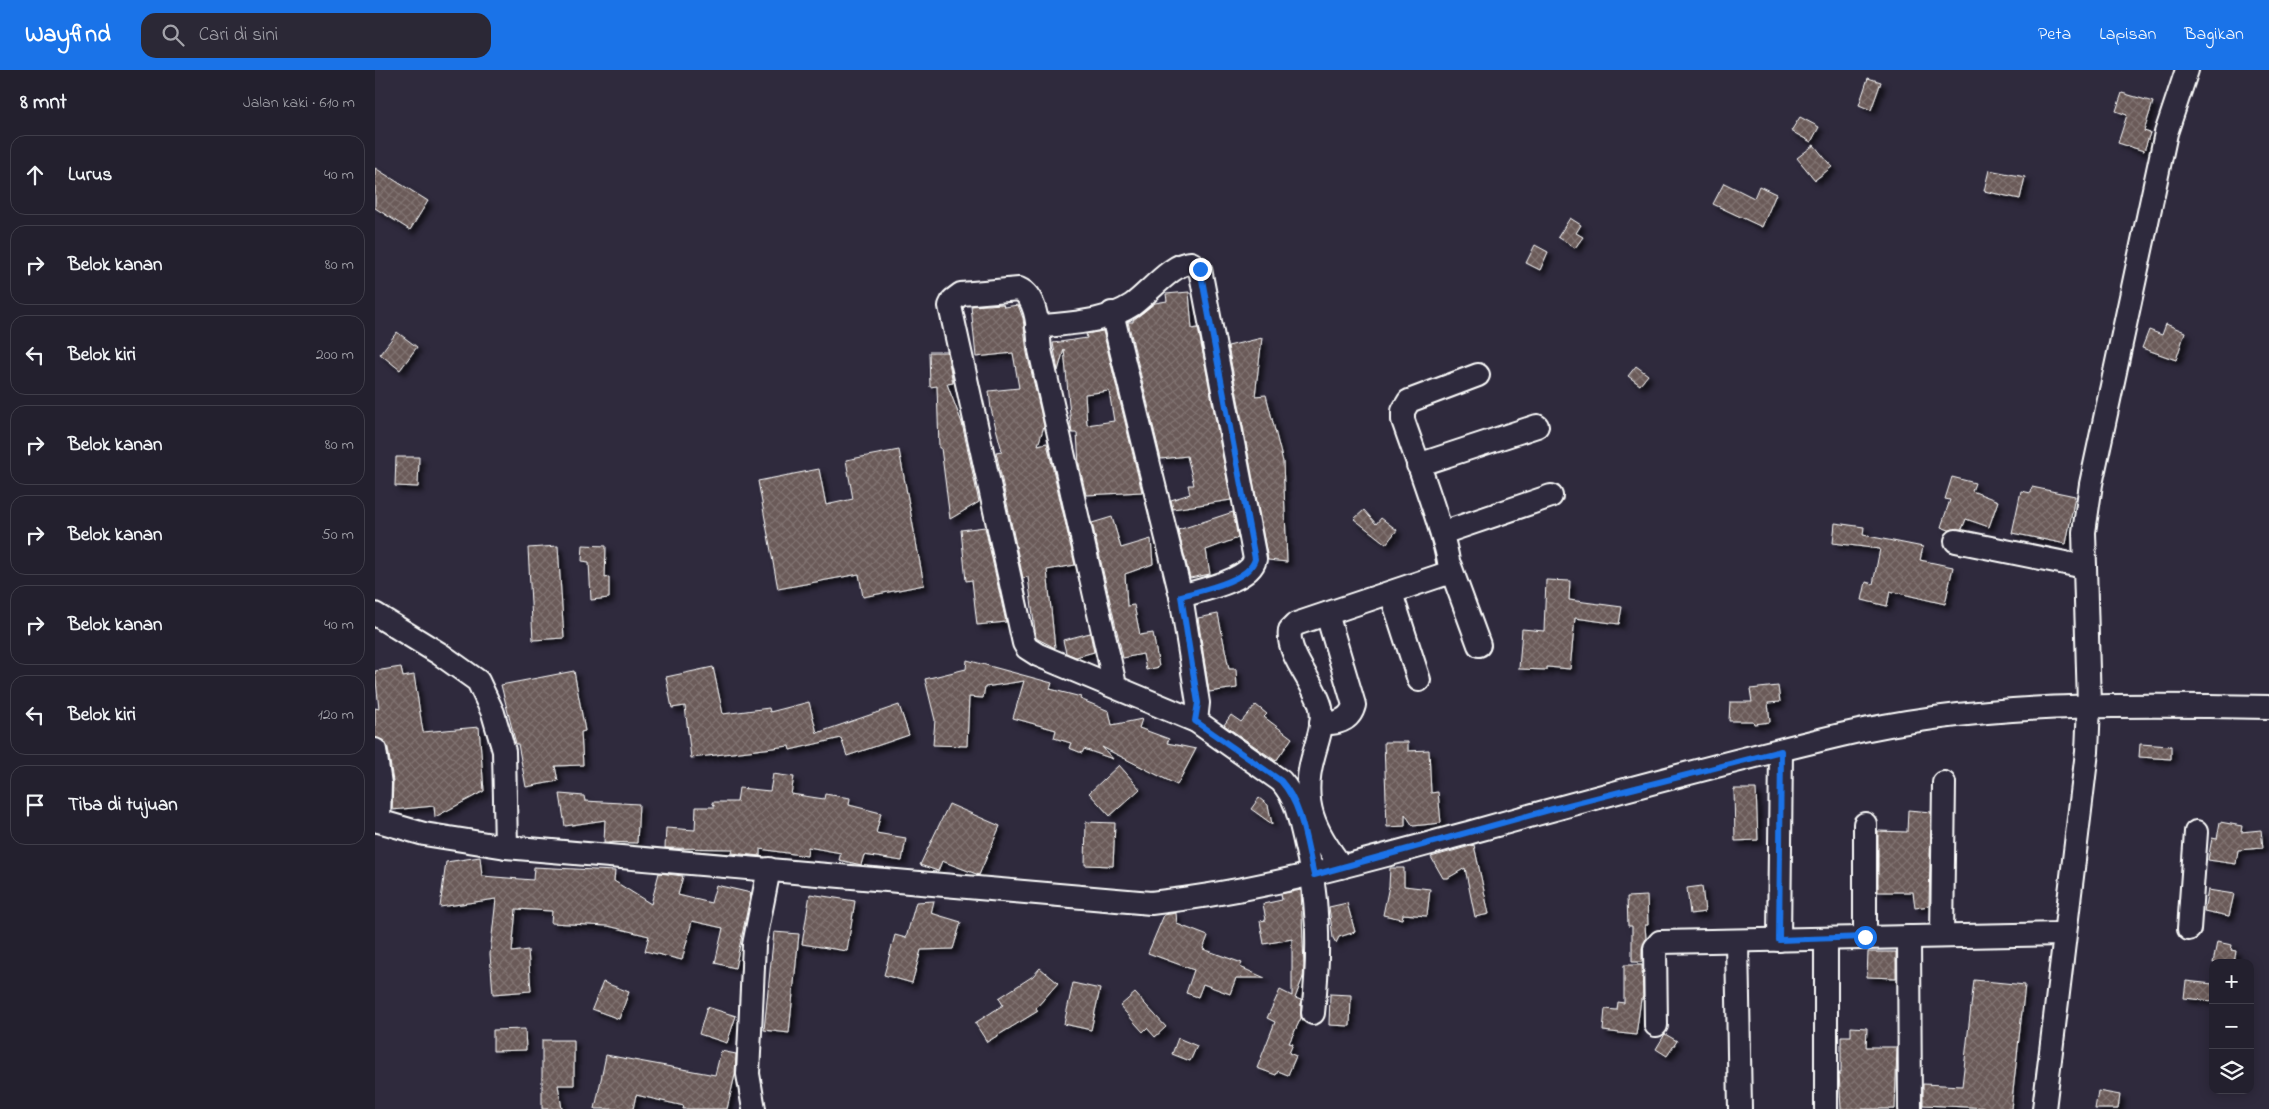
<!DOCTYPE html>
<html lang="id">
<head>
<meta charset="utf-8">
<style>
	:root { --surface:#23202e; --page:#2b2836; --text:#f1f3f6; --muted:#a3a3aa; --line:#403e4a; --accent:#1a73e8 }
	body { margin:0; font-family:"Indie Flower",sans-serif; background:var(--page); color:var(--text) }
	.controls { position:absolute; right:15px; bottom:15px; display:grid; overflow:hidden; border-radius:10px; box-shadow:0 2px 12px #0003 }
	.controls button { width:45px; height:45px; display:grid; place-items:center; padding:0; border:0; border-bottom:1px solid var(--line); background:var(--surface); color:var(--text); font:25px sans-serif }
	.stop { position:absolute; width:15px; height:15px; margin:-11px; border:4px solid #1a73e8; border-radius:50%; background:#fff }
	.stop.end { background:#1a73e8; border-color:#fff; box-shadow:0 1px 5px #0008 }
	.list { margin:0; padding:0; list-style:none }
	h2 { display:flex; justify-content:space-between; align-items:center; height:65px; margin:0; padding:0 20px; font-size:21px }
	h2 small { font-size:16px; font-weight:400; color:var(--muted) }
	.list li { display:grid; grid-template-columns:32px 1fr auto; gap:15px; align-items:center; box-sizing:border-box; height:80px; margin:0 10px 10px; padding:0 10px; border:1px solid var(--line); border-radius:15px }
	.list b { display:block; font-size:19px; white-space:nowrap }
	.list em { font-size:16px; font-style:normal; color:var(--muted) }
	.icon { flex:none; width:28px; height:28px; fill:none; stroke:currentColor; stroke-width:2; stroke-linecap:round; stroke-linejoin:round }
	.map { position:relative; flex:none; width:1894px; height:1039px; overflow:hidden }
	header { display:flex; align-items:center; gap:30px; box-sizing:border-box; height:70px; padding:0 25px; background:var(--accent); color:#fff }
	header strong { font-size:24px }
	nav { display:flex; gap:28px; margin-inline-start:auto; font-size:18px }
	.search { width:350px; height:45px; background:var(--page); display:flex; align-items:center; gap:12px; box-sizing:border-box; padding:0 18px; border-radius:15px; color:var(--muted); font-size:19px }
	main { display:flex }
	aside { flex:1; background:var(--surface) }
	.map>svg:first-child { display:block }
</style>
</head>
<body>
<header>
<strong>Wayfind</strong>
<div class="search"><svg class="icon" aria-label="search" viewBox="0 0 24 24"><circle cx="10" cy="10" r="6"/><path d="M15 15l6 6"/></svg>Cari di sini</div>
<nav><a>Peta</a><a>Lapisan</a><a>Bagikan</a></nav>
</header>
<main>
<aside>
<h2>8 mnt<small>Jalan kaki · 610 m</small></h2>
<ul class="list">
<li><svg class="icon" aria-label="ahead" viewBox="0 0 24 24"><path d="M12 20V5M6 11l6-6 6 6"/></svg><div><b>Lurus</b></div><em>40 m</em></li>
<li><svg class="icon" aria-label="right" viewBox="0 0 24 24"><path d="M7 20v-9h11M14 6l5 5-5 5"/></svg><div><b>Belok kanan</b></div><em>80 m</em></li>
<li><svg class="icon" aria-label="left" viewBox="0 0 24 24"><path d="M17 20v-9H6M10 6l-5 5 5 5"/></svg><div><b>Belok kiri</b></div><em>200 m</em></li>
<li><svg class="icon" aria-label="right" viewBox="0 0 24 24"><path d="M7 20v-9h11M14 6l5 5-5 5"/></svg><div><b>Belok kanan</b></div><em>80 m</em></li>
<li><svg class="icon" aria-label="right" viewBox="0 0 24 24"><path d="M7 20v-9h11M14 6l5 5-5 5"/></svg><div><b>Belok kanan</b></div><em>50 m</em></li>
<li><svg class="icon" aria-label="right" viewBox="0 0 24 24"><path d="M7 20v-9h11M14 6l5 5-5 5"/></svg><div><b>Belok kanan</b></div><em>40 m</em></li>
<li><svg class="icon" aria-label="left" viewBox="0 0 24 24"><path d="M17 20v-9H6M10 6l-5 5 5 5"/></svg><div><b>Belok kiri</b></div><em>120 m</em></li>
<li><svg class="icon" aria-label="arrive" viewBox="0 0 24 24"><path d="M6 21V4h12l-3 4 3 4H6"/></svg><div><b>Tiba di tujuan</b></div></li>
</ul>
</aside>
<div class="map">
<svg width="1894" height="1039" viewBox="0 0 1894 1039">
	<defs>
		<pattern id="building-cross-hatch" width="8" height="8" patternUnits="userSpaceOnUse" patternTransform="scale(1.25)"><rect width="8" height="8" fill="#6a5a58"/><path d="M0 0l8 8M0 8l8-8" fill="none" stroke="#807371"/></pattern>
		<filter id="shadow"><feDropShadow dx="4.5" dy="4.5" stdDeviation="2.5" flood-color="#0009"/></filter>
	</defs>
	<rect width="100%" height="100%" fill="#2f2a3d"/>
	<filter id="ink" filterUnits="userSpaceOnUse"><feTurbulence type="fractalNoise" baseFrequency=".02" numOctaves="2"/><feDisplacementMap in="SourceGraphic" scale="10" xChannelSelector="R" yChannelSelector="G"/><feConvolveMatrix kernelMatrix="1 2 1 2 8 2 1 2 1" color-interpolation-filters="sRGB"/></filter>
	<g filter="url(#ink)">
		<!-- building -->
		<g fill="url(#building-cross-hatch)" stroke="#fff" fill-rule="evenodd" filter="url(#shadow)">
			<polygon points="1493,8 1506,12 1496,40 1484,35"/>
			<polygon points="1747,23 1778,32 1769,61 1775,63 1769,81 1743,73 1752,45 1741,41"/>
			<polygon points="1425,47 1444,57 1436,72 1416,61"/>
			<polygon points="1439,75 1457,97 1440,110 1422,88"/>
			<polygon points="0,98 53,131 35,160 0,138"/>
			<polygon points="1614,100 1650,107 1645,129 1609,121"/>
			<polygon points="1349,113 1379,128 1384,116 1401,124 1387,157 1338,134"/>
			<polygon points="1195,148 1206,155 1201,163 1208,167 1200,178 1183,167"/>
			<polygon points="1160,175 1173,182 1165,200 1151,193"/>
			<polygon points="814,222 817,259 823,258 856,430 798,439 796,430 815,424 813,415 819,415 812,386 786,389 753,252 758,252 758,250 780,233 792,231 791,224"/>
			<polygon points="628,234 629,237 643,235 648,248 652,283 669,356 663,375 672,373 700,495 672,500 680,578 661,568 653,507 648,508 621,382 627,381 616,339 614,321 644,318 638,283 601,287 596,236"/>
			<polygon points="1791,254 1810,262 1801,290 1767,278 1774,260 1787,265"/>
			<path d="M728,261L767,422L711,425L704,394L702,363H697L696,356L689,279L683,301L678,273L712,268L711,264ZM734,321L739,351L712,355L710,324Z"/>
			<polygon points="22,262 42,277 25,300 5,284"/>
			<polygon points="887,268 880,326 891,325 908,392 912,492 893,490 853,276"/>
			<polygon points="554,282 572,282 578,313 572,314 587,353 604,432 575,449 566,378 564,378 562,316 555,317"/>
			<polygon points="1261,296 1273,305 1265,315 1253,306"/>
			<polygon points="524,380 549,515 488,527 484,504 403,519 383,411 444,399 451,435 478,429 471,390"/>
			<polygon points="21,387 44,387 43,417 20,416"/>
			<polygon points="1577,407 1600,413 1597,421 1623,431 1614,457 1591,449 1587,459 1574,460 1566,457 1575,430 1570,429"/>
			<polygon points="1657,417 1700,426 1691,474 1637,463 1646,421 1656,423"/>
			<polygon points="989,440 1001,454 1006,448 1022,460 1011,474 979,449"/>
			<polygon points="858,442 863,468 831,480 835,504 815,508 803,460"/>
			<polygon points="737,447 746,478 776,469 778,494 750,504 752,536 759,535 765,565 778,563 784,597 771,600 768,584 748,588 717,453"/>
			<polygon points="1460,453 1489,457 1488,465 1548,477 1545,490 1578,497 1570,534 1515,521 1512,536 1487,530 1491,512 1498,514 1505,479 1458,473"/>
			<polygon points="610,457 631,552 602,555 597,510 591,511 586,460"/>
			<polygon points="208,475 231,476 230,508 234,507 234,528 216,530 214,492 207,491"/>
			<polygon points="183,476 189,568 158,570 153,478"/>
			<polygon points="1171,510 1195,511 1194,530 1247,537 1244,554 1200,548 1195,599 1172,597 1172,600 1144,599 1147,559 1169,561"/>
			<polygon points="843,544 854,599 861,599 862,618 834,622 823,548"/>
			<polygon points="715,563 719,582 701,587 691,583 688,570"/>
			<polygon points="592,590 677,613 675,619 706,627 705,629 734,641 737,655 767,649 764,658 794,669 792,673 821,679 802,715 727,677 738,689 709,679 707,683 694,678 696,673 679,668 681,660 638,648 649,611 610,617 608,628 594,627 592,676 558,675 560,650 550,609 591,599"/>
			<polygon points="26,597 28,607 39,605 48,662 104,657 109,721 60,747 59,736 17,740 18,712 13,678 10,672 0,667 0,638 4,639 0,601"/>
			<polygon points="338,597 348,644 394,638 395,642 434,632 442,663 524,635 534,665 472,686 466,668 415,680 414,676 316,688 310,636 297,638 291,607"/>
			<polygon points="199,601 210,661 206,662 208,695 180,696 183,711 151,717 143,674 141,674 126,615"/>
			<polygon points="1403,616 1405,632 1393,633 1395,652 1379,654 1378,651 1354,651 1355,632 1377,632 1375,619"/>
			<polygon points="881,635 892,644 889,647 917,668 901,691 849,655 856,645 866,652"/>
			<polygon points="1009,672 1033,672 1033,681 1054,680 1056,723 1063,722 1066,753 1038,756 1030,744 1030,756 1012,757"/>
			<polygon points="1765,674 1796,676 1796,689 1764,687"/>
			<polygon points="744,695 765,719 735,746 714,723"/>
			<polygon points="398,704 419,707 416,724 449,729 450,724 475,728 474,735 506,743 501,763 531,768 527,791 489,785 486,795 482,794 464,790 466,783 433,777 432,786 385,779 385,786 357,783 358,779 290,778 291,758 320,760 321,737 340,737 337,732 362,732 364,718 395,721"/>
			<polygon points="1359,719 1381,719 1383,770 1360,771"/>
			<polygon points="185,724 209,726 210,731 264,734 262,773 229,772 230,750 190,756"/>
			<polygon points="884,728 893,735 897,754 876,739"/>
			<polygon points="574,734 625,756 604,805 567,791 563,801 545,795"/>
			<polygon points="1533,740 1556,742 1554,836 1540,838 1538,822 1503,822 1503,761 1532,762"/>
			<polygon points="711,752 740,753 738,796 710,795"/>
			<polygon points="1845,752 1867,756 1866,762 1886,760 1888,778 1863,780 1861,794 1833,790 1837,768 1842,769"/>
			<polygon points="1099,775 1114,844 1100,847 1090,798 1073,808 1068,808 1056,787"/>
			<polygon points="105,787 107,806 158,810 159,797 240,801 239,811 276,834 284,803 308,806 303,825 336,833 341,815 376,823 360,898 340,893 348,858 317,851 307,890 270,881 274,866 233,856 176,853 177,841 141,839 137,882 153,880 156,921 118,924 115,884 121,829 65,837 71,792"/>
			<polygon points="1015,798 1029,798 1029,816 1055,819 1052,846 1028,844 1027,849 1008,845 1014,816"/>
			<polygon points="1327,816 1330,842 1315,844 1312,818"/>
			<polygon points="926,820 929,897 928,907 920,928 926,930 926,948 914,973 918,974 914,983 921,986 913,1005 903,1001 901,1005 882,998 900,952 892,948 905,920 917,926 917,869 889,874 885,851 891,850 888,834 907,830 906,824"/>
			<polygon points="1833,820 1859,824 1854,846 1829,841"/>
			<polygon points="435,824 480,831 472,881 427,874"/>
			<polygon points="1272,826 1273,855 1270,855 1271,869 1267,878 1267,892 1257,892 1257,856 1253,856 1252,827"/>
			<polygon points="559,831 556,843 586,852 578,879 546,880 537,913 509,905 520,865 531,868 541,832"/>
			<polygon points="972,833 980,862 964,867 961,873 958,868 954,837"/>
			<polygon points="801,843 802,854 833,866 828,879 867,893 865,897 890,908 861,908 855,924 828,914 823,927 811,923 819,900 773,883 789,845"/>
			<polygon points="399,862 424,864 414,963 389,960"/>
			<polygon points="1842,872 1857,875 1856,880 1861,881 1859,893 1838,893"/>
			<polygon points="1493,882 1521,882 1521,908 1492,907"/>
			<polygon points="1249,895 1267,895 1268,929 1266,929 1261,965 1228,961 1230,939 1242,940 1243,932 1249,933"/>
			<polygon points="665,898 683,913 661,938 663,941 612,972 600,953 628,935 624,928 658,906"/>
			<polygon points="1599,910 1650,915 1636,1039 1548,1035 1548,1014 1587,1016"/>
			<polygon points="1811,911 1838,914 1838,931 1809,928"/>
			<polygon points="228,912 254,922 244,949 217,939"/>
			<polygon points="698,913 725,919 716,960 689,954"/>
			<polygon points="760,923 791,957 780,967 772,958 768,962 745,936"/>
			<polygon points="955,924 976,925 975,956 954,955"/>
			<polygon points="332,937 361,946 352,973 324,964"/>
			<polygon points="1476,957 1492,958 1491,977 1522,977 1520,1039 1466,1039 1464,1003 1466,1003 1466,966 1476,966"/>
			<polygon points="150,959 151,980 118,981 118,960"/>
			<polygon points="1290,964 1302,971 1292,986 1281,979"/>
			<polygon points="803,968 822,976 815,991 797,984"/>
			<polygon points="167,970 199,970 199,1015 183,1015 187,1039 167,1039"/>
			<polygon points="346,981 361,984 360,1005 352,1039 308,1039 309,1036 261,1025 258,1039 220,1039 231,985 340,1005"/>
			<polygon points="1723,1021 1745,1025 1743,1039 1720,1039"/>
		</g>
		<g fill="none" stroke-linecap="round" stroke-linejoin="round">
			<!-- minor casing -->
			<g stroke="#fff" stroke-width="26">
				<g id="minor">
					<polyline points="737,243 806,526 823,633 821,651"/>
					<path d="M662,257C693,253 730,253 757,235C772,225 798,192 816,193L825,199L880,489C875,511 826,520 806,526"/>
					<polyline points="1043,395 1162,356"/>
					<polyline points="1067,463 1176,426"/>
					<polyline points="1581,471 1710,497"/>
					<polyline points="1075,496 1104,575"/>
					<polyline points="1016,523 1044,610"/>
					<polyline points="0,544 65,584 103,611 118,643 129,681 131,777"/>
					<path d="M740,615L665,280C663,261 663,227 644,219L586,224L578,230L575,236L649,573L652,578L663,585L821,651L906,711C921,728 924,746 929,767C944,827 945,881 938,943"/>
					<path d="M946,653C961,654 975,651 979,635L952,544"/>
					<polyline points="0,680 5,714 4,751"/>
					<path d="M0,750L49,764L131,777L776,833C887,821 993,790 1100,761C1222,727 1344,694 1466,665C1604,632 1753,634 1894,637"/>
					<path d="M967,797C940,762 925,733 938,687C942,671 949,655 946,638C941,614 911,585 915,560L921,554L1073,503C1080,489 1035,372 1028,350V341L1034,331L1103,305"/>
					<polyline points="1814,859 1821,762"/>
					<polyline points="1567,866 1569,713"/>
					<polyline points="1490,867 1490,754"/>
					<polyline points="1534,867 1535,1039"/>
					<polyline points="1451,869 1451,1039"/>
					<polyline points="1404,870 1406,681"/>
					<polyline points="1362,871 1365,1039"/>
					<polyline points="1281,955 1280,878 1285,872 1689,864"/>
					<polyline points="379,1039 373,1004 379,875 394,799"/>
					<polyline points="1669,1039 1712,682 1714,635 1709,462 1716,414 1791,63 1812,0"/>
				</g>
			</g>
			<!-- minor -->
			<use href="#minor" stroke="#2f2a3d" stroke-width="22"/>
		</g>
	</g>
	<g fill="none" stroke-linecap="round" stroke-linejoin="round" filter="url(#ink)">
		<!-- route -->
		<path stroke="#1a73e8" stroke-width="6" d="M825,199L880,489C874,511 827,520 806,526L823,633L820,651L906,711C928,736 931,773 939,805L1174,740L1406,681L1404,870L1490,867"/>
	</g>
</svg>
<div class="controls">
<button>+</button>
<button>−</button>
<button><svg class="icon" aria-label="layers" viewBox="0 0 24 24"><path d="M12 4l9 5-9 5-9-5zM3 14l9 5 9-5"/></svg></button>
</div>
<div class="stop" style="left:1490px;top:867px"></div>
<div class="stop end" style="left:825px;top:199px"></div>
</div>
</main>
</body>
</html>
